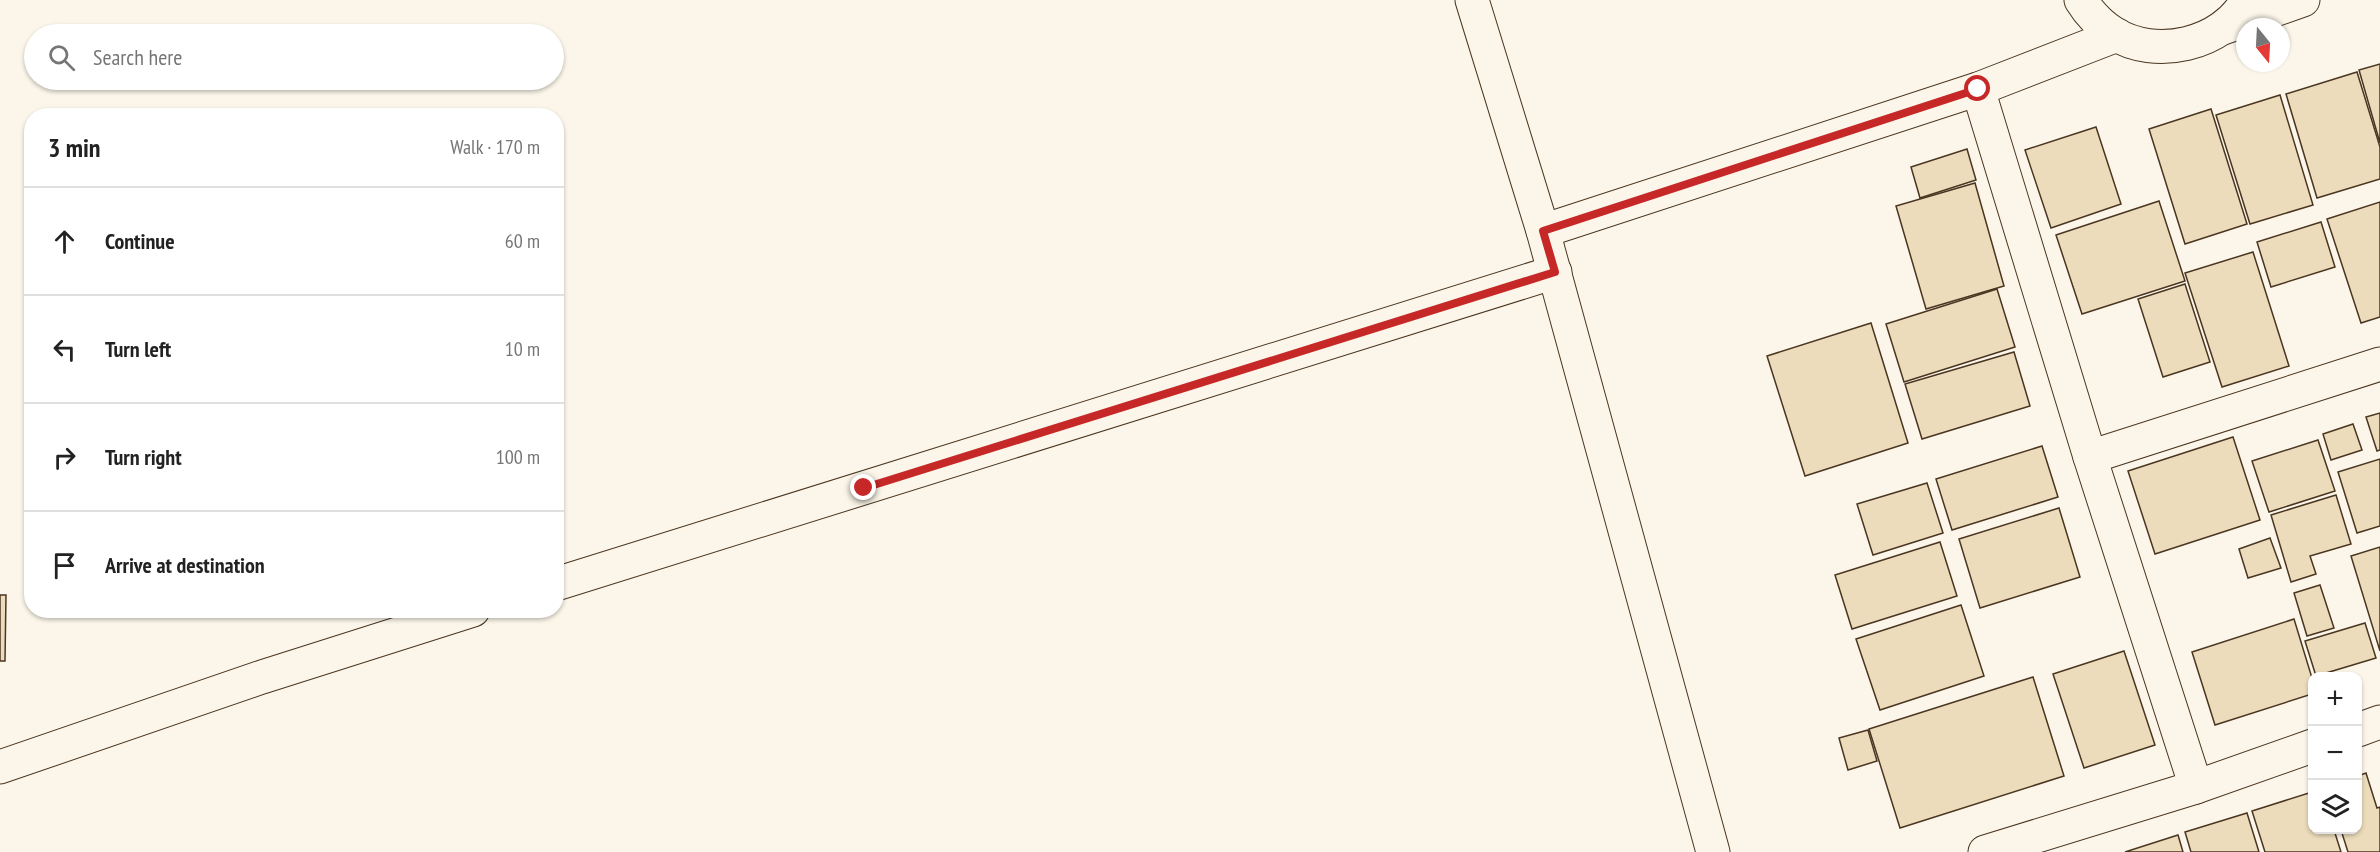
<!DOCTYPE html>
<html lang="en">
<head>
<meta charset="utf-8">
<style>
	:root { --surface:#fff; --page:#f2f2f2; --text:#222; --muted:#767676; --line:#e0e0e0 }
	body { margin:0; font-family:"PT Sans Narrow",sans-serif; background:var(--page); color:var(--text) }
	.controls { position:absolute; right:18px; bottom:18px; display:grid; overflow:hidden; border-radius:12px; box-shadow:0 2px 4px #0004 }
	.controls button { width:54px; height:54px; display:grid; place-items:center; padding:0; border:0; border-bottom:2px solid var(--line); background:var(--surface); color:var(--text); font:30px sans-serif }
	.compass { position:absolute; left:2236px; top:18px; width:54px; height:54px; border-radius:50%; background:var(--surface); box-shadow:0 2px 4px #0004; rotate:162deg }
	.stop { position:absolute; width:18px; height:18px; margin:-14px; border:4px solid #c62828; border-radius:50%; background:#fff }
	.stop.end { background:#c62828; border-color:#fff; box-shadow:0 2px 6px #0008 }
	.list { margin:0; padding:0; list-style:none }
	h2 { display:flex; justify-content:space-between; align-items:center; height:78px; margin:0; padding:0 24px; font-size:26px }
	h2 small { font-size:20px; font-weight:400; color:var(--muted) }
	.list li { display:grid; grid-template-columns:39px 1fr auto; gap:18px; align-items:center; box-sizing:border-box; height:108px; padding:0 24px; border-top:2px solid var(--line) }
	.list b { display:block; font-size:22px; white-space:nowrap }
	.list em { font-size:20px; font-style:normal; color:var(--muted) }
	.icon { flex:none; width:33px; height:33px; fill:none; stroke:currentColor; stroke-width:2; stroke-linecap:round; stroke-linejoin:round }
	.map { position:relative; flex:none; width:2380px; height:852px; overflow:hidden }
	.search { position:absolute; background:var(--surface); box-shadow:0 2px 4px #0004; left:24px; top:24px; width:540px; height:66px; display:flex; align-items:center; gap:15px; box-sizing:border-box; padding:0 21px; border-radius:33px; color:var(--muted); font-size:22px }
	.panel { position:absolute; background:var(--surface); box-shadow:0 2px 4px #0004; left:24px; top:108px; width:540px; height:510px; border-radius:24px }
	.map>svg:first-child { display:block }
</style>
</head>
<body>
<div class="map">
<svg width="2380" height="852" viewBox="0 0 2380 852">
	<rect width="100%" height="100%" fill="#fbf6e9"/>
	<!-- building -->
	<g fill="#ecdcbc" stroke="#4a3520" stroke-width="1.5">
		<polygon points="2380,64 2380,143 2359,70"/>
		<polygon points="2357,72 2380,147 2380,179 2317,198 2286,94"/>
		<polygon points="2280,95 2313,205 2250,224 2216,115"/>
		<polygon points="2211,109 2247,224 2185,244 2149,129"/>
		<polygon points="2096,127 2121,204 2051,228 2025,150"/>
		<polygon points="1967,149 1976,180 1920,198 1911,167"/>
		<polygon points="1975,183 2004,286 1926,309 1896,206"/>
		<polygon points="2159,201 2185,281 2082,314 2056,235"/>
		<polygon points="2380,202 2380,317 2361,323 2327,219"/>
		<polygon points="2321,222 2335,267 2271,287 2257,242"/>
		<polygon points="2253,252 2289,366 2222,387 2185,273"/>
		<polygon points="2185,284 2210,362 2163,377 2138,299"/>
		<polygon points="1997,289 2015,347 1904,382 1886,324"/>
		<polygon points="1871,323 1908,443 1805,476 1767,356"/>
		<polygon points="2014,352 2030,406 1922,439 1905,384"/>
		<polygon points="2380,413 2380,450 2377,451 2366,417"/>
		<polygon points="2353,424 2362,450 2331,460 2323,434"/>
		<polygon points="2233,437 2260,520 2155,554 2128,471"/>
		<polygon points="2318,440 2335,491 2269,512 2252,461"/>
		<polygon points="2042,446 2058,497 1952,530 1936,479"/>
		<polygon points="2380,459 2380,526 2357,533 2338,472"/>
		<polygon points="1927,483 1943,533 1873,555 1857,504"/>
		<polygon points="2336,495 2351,544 2310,556 2316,574 2291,582 2271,515"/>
		<polygon points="2059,508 2080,577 1980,608 1959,539"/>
		<polygon points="2270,538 2281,568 2248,578 2239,549"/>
		<polygon points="1940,542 1957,596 1852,629 1835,575"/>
		<polygon points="2380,547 2380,651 2351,556"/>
		<polygon points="2320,585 2334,628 2307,636 2294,593"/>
		<polygon points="0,595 6,595 5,661 0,661"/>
		<polygon points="1961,605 1984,676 1880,710 1856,639"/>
		<polygon points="2294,619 2312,678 2312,694 2215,725 2192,652"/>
		<polygon points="2365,623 2376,658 2316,676 2305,641"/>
		<polygon points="2124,651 2155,745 2084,768 2053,674"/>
		<polygon points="2033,677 2064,776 1900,828 1869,729"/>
		<polygon points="1868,730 1877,761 1848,770 1839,738"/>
		<polygon points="2366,773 2377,808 2380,807 2380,852 2348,852 2341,830 2358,830 2358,776"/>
		<polygon points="2312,792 2312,830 2334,830 2341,852 2265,852 2252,811"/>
		<polygon points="2247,813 2259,852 2191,852 2185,832"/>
		<polygon points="2178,835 2183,852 2125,852"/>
	</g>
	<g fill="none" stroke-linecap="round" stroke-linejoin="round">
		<!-- street casing -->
		<g stroke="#4a3520" stroke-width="35">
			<g id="street">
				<polyline points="1472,0 1543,231"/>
				<polyline points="2223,28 2303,0"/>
				<polyline points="1978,89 2090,457 2196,787"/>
				<polyline points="2090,457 2380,364"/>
				<polyline points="556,584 1555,272"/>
				<polyline points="2358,730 2380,722"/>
				<polyline points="0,767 262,677 473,610"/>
				<polyline points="1985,852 2196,787 2312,746"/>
			</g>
		</g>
		<!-- secondary casing -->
		<g stroke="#4a3520" stroke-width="35">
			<g id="secondary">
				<path d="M2081,0C2089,13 2099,24 2113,33C2155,60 2223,45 2247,0"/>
				<polyline points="1713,852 1543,231 1978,89 2117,35"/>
			</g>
		</g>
		<!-- street -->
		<use href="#street" stroke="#fbf6e9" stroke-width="33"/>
		<!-- secondary -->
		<use href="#secondary" stroke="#fbf6e9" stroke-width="33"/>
	</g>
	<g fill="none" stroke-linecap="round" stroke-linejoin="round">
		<!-- route -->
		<polyline stroke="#c62828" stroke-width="8" points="864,488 1555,272 1543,231 1978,89"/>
	</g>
</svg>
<div class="controls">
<button>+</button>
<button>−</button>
<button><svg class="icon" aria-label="layers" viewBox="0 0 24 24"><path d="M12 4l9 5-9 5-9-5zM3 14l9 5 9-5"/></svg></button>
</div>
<svg class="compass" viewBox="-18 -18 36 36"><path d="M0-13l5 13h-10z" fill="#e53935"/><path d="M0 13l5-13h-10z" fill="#767676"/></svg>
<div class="stop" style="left:1978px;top:89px"></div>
<div class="stop end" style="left:864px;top:488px"></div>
<div class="search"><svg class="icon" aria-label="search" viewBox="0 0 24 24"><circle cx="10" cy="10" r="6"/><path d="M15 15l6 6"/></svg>Search here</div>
<section class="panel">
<h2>3 min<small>Walk · 170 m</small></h2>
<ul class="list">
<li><svg class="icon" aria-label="ahead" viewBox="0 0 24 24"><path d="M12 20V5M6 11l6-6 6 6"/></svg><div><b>Continue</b></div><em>60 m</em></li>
<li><svg class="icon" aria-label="left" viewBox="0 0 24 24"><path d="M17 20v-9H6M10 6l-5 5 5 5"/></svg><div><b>Turn left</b></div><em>10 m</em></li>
<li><svg class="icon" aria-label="right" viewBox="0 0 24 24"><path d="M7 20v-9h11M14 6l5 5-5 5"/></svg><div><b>Turn right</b></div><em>100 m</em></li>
<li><svg class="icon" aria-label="arrive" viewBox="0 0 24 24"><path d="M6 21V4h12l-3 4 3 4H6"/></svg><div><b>Arrive at destination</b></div></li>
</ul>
</section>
</div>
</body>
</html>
